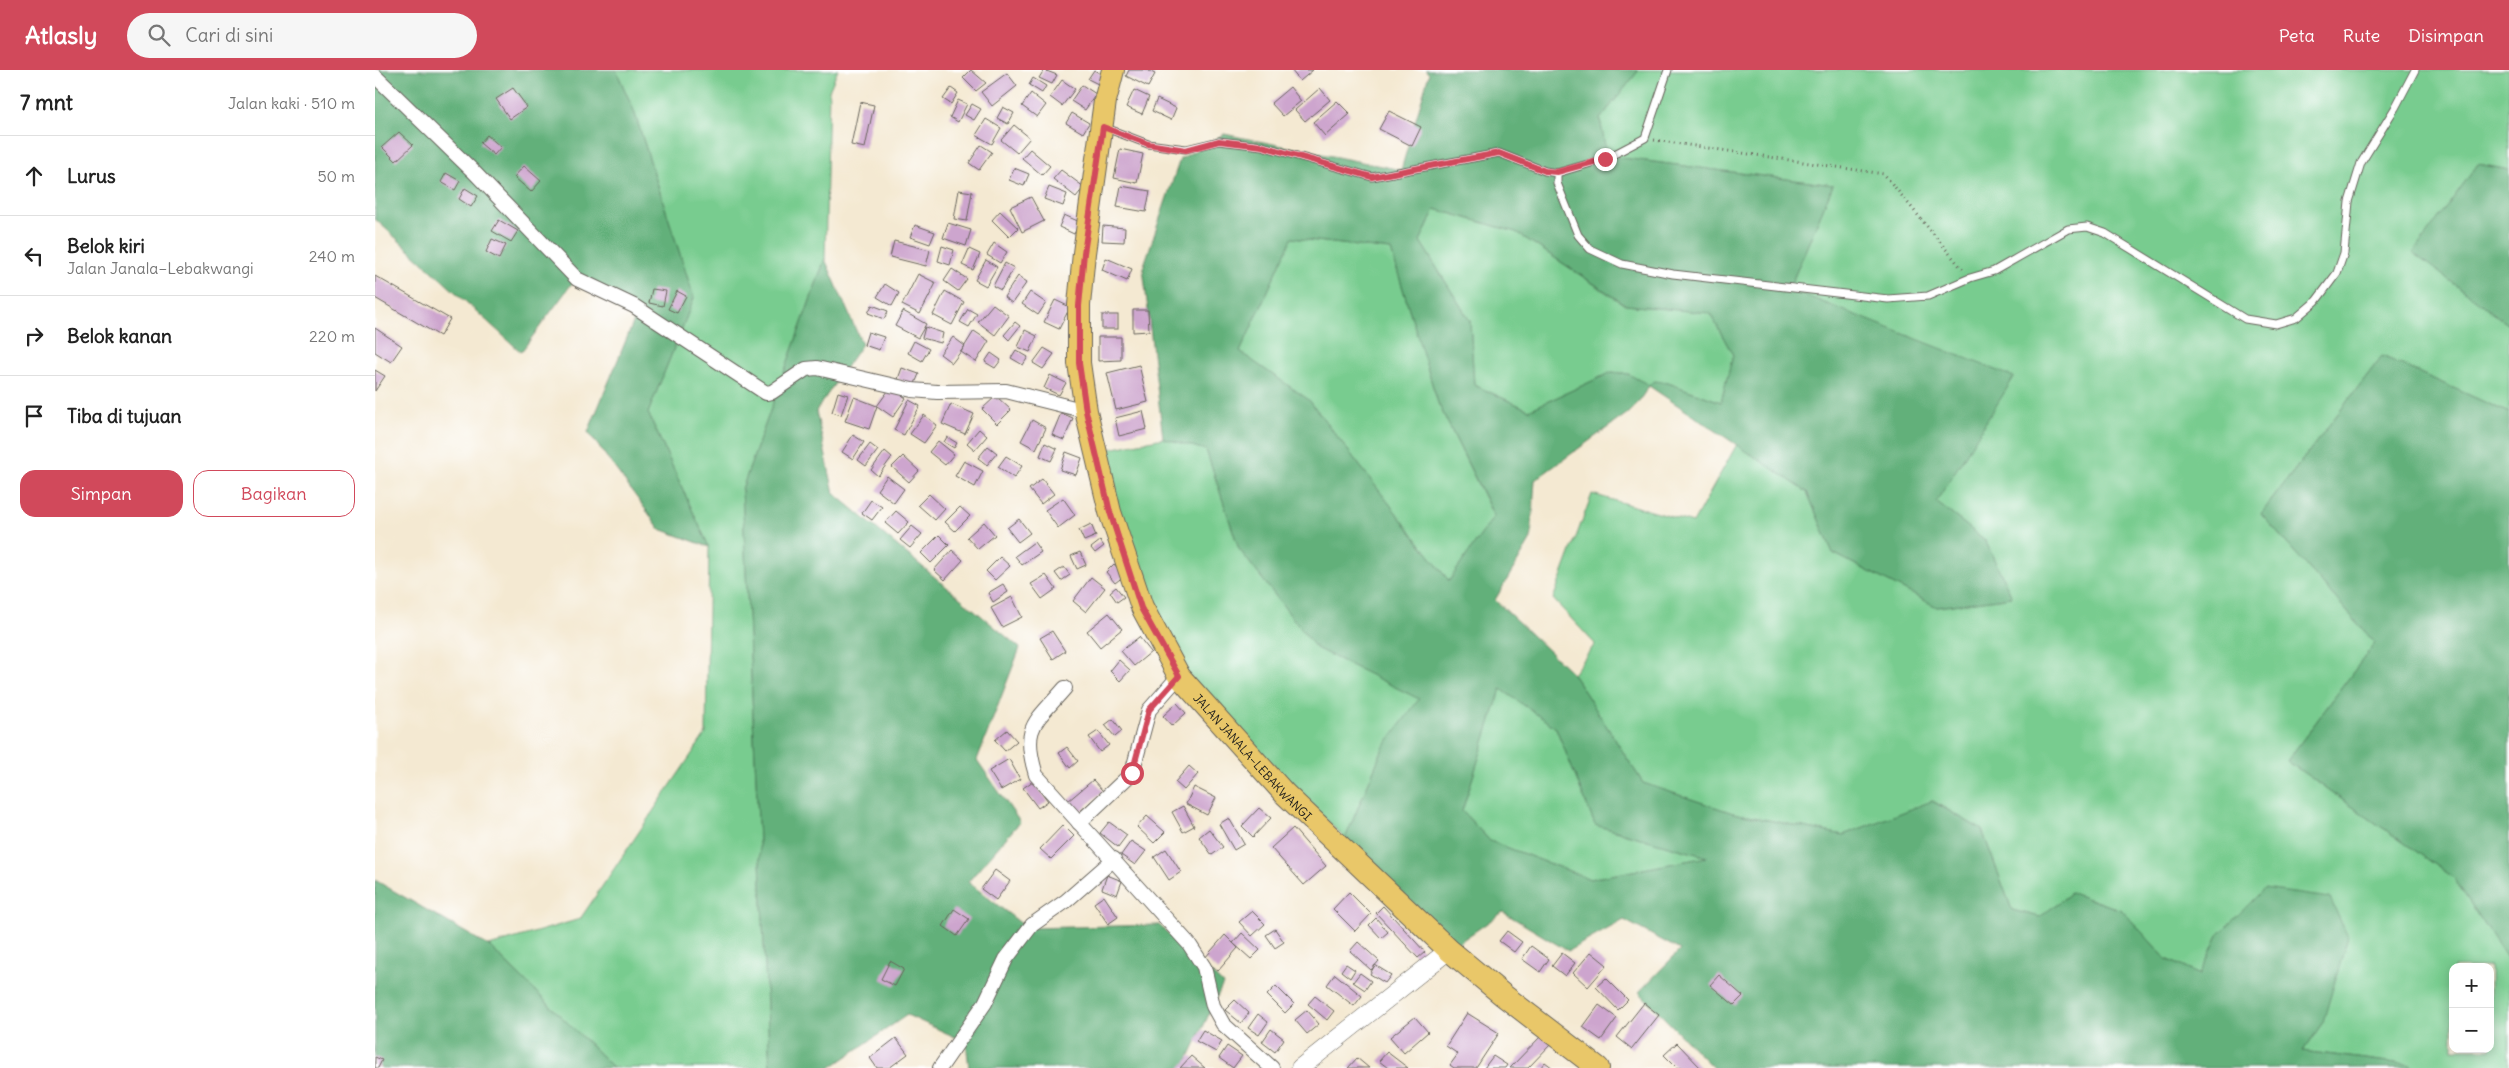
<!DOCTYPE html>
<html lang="id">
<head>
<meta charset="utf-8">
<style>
	:root { --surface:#fff; --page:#f6f6f6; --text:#222; --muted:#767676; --line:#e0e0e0; --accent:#d1495b }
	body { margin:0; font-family:Delius,sans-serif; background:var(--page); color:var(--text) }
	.controls { position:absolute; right:15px; bottom:15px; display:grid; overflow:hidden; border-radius:10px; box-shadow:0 2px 12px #0003 }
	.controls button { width:45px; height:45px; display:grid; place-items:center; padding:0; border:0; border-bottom:1px solid var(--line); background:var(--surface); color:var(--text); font:25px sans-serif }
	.stop { position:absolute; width:15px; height:15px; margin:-11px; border:4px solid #d1495b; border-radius:50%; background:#fff }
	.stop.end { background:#d1495b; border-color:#fff; box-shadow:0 1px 5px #0008 }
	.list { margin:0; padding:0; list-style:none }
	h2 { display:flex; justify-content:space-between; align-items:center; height:65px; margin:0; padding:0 20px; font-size:21px }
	h2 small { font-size:16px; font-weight:400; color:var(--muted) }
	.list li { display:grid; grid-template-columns:32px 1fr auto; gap:15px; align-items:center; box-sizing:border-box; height:80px; padding:0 20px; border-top:1px solid var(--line) }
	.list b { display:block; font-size:19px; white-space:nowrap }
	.list p { margin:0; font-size:16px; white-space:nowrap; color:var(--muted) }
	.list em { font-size:16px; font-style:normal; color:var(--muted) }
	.actions { display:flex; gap:10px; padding:15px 20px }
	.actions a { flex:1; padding:11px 0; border:1px solid var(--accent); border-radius:15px; text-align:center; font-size:18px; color:var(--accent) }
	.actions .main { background:var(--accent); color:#fff }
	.icon { flex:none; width:28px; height:28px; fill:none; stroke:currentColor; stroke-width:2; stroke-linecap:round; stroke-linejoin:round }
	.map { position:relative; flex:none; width:2134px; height:998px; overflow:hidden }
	header { display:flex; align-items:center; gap:30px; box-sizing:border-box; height:70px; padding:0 25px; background:var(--accent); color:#fff }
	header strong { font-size:24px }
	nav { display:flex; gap:28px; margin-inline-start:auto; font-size:18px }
	.search { width:350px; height:45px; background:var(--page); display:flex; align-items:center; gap:12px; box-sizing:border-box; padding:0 18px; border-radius:28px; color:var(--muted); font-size:19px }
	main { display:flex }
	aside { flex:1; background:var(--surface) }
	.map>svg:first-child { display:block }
</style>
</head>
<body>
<header>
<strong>Atlasly</strong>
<div class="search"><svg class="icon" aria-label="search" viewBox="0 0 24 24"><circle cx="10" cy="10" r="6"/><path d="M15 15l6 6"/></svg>Cari di sini</div>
<nav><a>Peta</a><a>Rute</a><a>Disimpan</a></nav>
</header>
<main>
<aside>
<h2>7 mnt<small>Jalan kaki · 510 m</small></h2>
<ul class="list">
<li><svg class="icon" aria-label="ahead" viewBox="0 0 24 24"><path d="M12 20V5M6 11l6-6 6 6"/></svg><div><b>Lurus</b></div><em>50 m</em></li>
<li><svg class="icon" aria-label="left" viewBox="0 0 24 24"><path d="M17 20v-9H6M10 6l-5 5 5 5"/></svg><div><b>Belok kiri</b><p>Jalan Janala–Lebakwangi</p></div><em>240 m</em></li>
<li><svg class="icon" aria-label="right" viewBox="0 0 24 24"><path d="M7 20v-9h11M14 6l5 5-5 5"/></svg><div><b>Belok kanan</b></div><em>220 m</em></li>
<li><svg class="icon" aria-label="arrive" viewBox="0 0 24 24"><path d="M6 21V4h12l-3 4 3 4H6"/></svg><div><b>Tiba di tujuan</b></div></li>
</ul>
<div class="actions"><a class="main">Simpan</a><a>Bagikan</a></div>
</aside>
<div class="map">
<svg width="2134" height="998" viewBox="0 0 2134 998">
	<rect width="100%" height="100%" fill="#fff"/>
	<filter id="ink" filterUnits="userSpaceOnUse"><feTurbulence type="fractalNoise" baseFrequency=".02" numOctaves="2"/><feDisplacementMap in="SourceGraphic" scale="10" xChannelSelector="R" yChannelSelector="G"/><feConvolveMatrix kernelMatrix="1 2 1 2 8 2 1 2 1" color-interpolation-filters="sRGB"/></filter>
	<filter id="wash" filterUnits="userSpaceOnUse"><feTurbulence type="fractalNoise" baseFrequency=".0096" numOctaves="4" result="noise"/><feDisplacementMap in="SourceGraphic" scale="20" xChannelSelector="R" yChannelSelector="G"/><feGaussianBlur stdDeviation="1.12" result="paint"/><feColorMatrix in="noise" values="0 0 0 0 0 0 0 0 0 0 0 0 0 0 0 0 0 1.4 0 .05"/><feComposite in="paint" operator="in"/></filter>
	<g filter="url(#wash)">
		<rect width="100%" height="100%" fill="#f4e9d2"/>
		<!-- green -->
		<g fill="#78cc8f" stroke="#4a7456" fill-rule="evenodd">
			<polygon points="241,0 463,0 454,21 450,189 367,419 395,998 239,998 114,876 205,849 331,663 334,477 273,343 319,228 259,41"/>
			<path d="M1264,0H2134V100L2103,94L2039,183L2134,255V343L2007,286L1886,444L2000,573L1912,691L2078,807L2134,891V998H2038L2036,995L1928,981L1948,952L1843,865L1825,905L1790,888L1747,840L1696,823L1665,847L1637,840L1607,760L1558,731L1468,765L1358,743L1268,713L1198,604L1220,574L1178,529L1217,424L1318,453L1362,374L1432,422L1458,483L1562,537L1636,527L1610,470L1561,432L1414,219L1458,115L1231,86L1225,49ZM2078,897H2115V979H2078Z"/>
			<polygon points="1060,139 1141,162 1250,235 1335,243 1358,285 1346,332 1293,313 1274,316 1253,304 1237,302 1154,340 1099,315 1095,251 1045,171"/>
			<polygon points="917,168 1016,180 1063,333 1119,447 1074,511 934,330 865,282"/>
			<polygon points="788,368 831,380 864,479 941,578 1045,629 1008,678 970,769 807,600 755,491 725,381"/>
			<polygon points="1126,618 1181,658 1220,755 1333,787 1215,809 1115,771 1087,741"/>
		</g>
		<!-- forest -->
		<g fill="#62b07a" stroke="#3f664b" fill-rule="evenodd">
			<polygon points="0,0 241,0 259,41 319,228 273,343 334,477 285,459 213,362 263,241 204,204 146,282 0,149"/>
			<path d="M1050,0H1264L1225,49L1232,86L1458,115L1414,219L1639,307L1561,432L1610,470L1637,527L1562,537L1458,483L1432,422L1274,316L1262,334L1253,343L1160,410L1156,469L1120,530L1198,604L1268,713L1358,743L1468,765L1557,731L1607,760L1637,840L1665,847L1696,823L1747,840L1791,889L1825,905L1843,865L1889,819L1955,828L1973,867L1948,952L1928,981L2036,995L2038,998H1338L1264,922L1305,880L1249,850L1193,881L1128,842L1076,878L970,769L1008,678L1044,629L941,578L864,479L831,380L788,368L768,198L805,89L849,64L1026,100L1054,4ZM1060,139L1141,162L1251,235L1335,243L1358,285L1346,332L1293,313L1280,311L1274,315L1253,304L1237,302L1154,340L1099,315L1095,251L1045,171ZM917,168L1016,180L1063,333L1119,446L1074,511L934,330L865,282ZM1126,619L1181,658L1220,755L1332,787L1215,809L1115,771L1087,741Z"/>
			<polygon points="2103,94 2134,100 2134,255 2038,183"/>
			<polygon points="450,189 487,274 441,341 459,423 645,578 602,690 645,752 593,812 652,858 784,855 848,914 809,998 594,998 591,972 532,945 455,998 395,998 367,419"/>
			<polygon points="2007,286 2134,343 2134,891 2078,807 1912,691 2000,573 1886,444"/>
			<polygon points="0,810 114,876 239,998 6,998 0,989"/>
		</g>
		<g id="blocks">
			<!-- building -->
			<g fill="#cda5ce">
				<polygon points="596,0 611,13 601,21 588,8"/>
				<polygon points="669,0 682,5 677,14 664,8"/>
				<polygon points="719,0 729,6 723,14 713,9"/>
				<polygon points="754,0 772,0 780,4 773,17 751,6"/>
				<polygon points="916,0 938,0 925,11"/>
				<polygon points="632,3 642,16 617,36 606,22"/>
				<polygon points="658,8 671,16 667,23 654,15"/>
				<polygon points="687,10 700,19 687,36 675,27"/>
				<polygon points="707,15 721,24 710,40 696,31"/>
				<polygon points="915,17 926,31 908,46 896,33"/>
				<polygon points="138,18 152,37 135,49 121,29"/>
				<polygon points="576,18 583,23 576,34 568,29"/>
				<polygon points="945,18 955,30 930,51 920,40"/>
				<polygon points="759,20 774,27 767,44 751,37"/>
				<polygon points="656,23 671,35 662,47 647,36"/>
				<polygon points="782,29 801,38 796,50 777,41"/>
				<polygon points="583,30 592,34 583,52 575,47"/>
				<polygon points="962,31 975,44 950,66 938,52"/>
				<polygon points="485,32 499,35 490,78 476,75"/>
				<polygon points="597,34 606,39 599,50 590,45"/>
				<polygon points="628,37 639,43 633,54 622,48"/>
				<polygon points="1014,41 1046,57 1037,76 1004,59"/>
				<polygon points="697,43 714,53 708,63 691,53"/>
				<polygon points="611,49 626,58 617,74 601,65"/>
				<polygon points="639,55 655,68 642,83 626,70"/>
				<polygon points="24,62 38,75 21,91 7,77"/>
				<polygon points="112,65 126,77 119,85 105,73"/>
				<polygon points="606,75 617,82 604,100 594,93"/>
				<polygon points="655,79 675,96 667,105 647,88"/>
				<polygon points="745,79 768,84 762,113 739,108"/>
				<polygon points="149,96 166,111 156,122 139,107"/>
				<polygon points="639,98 654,104 649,116 634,110"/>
				<polygon points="686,100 709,117 701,127 678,109"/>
				<polygon points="71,103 85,111 80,120 66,112"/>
				<polygon points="746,116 775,121 771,142 742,137"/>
				<polygon points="674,117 692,124 688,136 669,129"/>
				<polygon points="90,118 103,126 96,137 84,129"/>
				<polygon points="584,120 597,122 592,151 579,149"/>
				<polygon points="656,127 669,151 647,162 635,137"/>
				<polygon points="625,141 643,158 634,167 617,150"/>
				<polygon points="689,145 705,152 699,164 684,157"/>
				<polygon points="124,150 143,161 136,172 117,161"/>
				<polygon points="573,153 596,160 591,176 568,168"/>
				<polygon points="540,155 560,162 555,174 535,167"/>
				<polygon points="728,156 750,158 749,172 727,171"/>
				<polygon points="117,169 131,175 124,189 111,182"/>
				<polygon points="519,171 555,180 551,196 515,187"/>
				<polygon points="619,173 632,182 625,193 612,185"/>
				<polygon points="567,176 579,180 575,195 563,191"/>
				<polygon points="594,179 605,184 598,200 587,195"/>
				<polygon points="731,188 757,199 752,211 727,200"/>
				<polygon points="611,190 622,197 611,216 600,210"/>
				<polygon points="630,193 639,198 626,220 618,216"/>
				<polygon points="577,199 592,209 583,221 569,211"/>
				<polygon points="543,204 561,213 545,244 527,235"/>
				<polygon points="0,206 75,249 65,266 0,228"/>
				<polygon points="643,206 652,212 637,233 629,227"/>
				<polygon points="510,214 524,223 517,236 502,227"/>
				<polygon points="277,219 291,221 288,236 274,233"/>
				<polygon points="302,221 311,226 302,243 293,239"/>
				<polygon points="570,221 589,232 577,255 558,245"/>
				<polygon points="655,222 671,233 663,245 647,234"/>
				<polygon points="680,230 695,237 684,259 669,252"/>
				<polygon points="618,234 634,246 620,265 603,252"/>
				<polygon points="497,235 513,241 509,249 493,243"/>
				<polygon points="593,239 602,244 594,257 585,252"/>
				<polygon points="758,240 773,240 774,261 758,262"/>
				<polygon points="528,241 551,254 543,268 520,256"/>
				<rect x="727" y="245" width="16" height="14"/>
				<polygon points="640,252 645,256 634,270 629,265"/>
				<polygon points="550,257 568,263 566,273 547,268"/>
				<polygon points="0,258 27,276 16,292 0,282"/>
				<polygon points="650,260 662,266 655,282 643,277"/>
				<polygon points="599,261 614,271 601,292 586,282"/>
				<polygon points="493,262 509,267 504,280 489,275"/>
				<polygon points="578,267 590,276 577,293 565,284"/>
				<polygon points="723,267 746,267 746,290 723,291"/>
				<polygon points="539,271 554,279 547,291 533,283"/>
				<polygon points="669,278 679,284 668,299 658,293"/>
				<polygon points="641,280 653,287 648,295 636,288"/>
				<polygon points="616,283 626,290 620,298 610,292"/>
				<polygon points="764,295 773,332 741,340 732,303"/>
				<polygon points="527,298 544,304 539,316 523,309"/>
				<polygon points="0,300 10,306 0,321"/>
				<polygon points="675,305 691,313 684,325 669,318"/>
				<polygon points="516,317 531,328 518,347 502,336 494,359 470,351 479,327 502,336"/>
				<polygon points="463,322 473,325 466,345 457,342"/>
				<polygon points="621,326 636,340 622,354 607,339"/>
				<polygon points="534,330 545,336 529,365 519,360"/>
				<polygon points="576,334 599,344 590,364 567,354"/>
				<polygon points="768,341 772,359 744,366 740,348"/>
				<polygon points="686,343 698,348 689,370 677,365"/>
				<polygon points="549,345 562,355 549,373 535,364"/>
				<polygon points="657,350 671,358 661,379 646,371"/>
				<polygon points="604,359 612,366 600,380 592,373"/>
				<polygon points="478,365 489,372 478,389 467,382"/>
				<polygon points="572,367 582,373 579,378 569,372"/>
				<polygon points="563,371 579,384 570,395 554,382"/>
				<polygon points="670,373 682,379 676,391 665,386"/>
				<polygon points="495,374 503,380 491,396 483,390"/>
				<polygon points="613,376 622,383 612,395 603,388"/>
				<polygon points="510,381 517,387 503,406 496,400"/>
				<polygon points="691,382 707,388 701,405 685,400"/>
				<polygon points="528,386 544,401 534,412 517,397"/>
				<polygon points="631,386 647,396 639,408 623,397"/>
				<polygon points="589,391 608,401 600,417 580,406"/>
				<polygon points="512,406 529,419 519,433 502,420"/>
				<polygon points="667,409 679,424 666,434 654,419"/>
				<polygon points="554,424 570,439 560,450 543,435"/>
				<polygon points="688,428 700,445 683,458 670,440"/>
				<polygon points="496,430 507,437 497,450 487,443"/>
				<polygon points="585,437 595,446 580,461 570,452"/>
				<polygon points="521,441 534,452 523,464 510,453"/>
				<polygon points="644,449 655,463 643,472 632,458"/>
				<polygon points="609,452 620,465 603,479 592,467"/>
				<polygon points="716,454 721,466 709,471 704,460"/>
				<polygon points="537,456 547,464 535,478 525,470"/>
				<polygon points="564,465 574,475 556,493 546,483"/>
				<polygon points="725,471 729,476 720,483 716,478"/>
				<polygon points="659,472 666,482 647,495 640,486"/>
				<polygon points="577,480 588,490 570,510 559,500"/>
				<polygon points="705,482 711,495 702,499 696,486"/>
				<polygon points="625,487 635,496 620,510 611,501"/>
				<polygon points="739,494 749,506 740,513 731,502"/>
				<polygon points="689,497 695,505 686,511 680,503"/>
				<polygon points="671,505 681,519 667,529 656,514"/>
				<polygon points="716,507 730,518 711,542 698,531"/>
				<polygon points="628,514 633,522 618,532 613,523"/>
				<polygon points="741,517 749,527 742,532 735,522"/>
				<polygon points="637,527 647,547 627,557 616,538"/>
				<polygon points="734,543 747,559 725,577 712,561"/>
				<polygon points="677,561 690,581 678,589 665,568"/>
				<polygon points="764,567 776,582 759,596 746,581"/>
				<polygon points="744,590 755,600 745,611 735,601"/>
				<polygon points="802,633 811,643 797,656 788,646"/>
				<polygon points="738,649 747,661 740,667 730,655"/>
				<polygon points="632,660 642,671 630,681 620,670"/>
				<polygon points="723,661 734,675 725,682 714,667"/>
				<polygon points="692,677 703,691 695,698 684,683"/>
				<polygon points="634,689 645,709 626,720 614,701"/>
				<polygon points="814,696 823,704 809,720 800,712"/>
				<polygon points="718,710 728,721 703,743 693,731"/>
				<polygon points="658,711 673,731 663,738 648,718"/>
				<polygon points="819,717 841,728 832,745 811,734"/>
				<polygon points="808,736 819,756 808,762 797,742"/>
				<polygon points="884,738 896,748 878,767 867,756"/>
				<polygon points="772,746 790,762 779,773 762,757"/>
				<polygon points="854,748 869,774 859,780 844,754"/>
				<polygon points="734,752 752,765 743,777 725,763"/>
				<polygon points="688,755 699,766 676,789 665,779"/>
				<polygon points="918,758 951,796 929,815 896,778"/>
				<polygon points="834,759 848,777 837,785 824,767"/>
				<polygon points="756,771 771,781 760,795 746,785"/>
				<polygon points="791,779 806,802 794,810 779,787"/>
				<polygon points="620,800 635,811 621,830 606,819"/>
				<polygon points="732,805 747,811 742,825 727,819"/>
				<polygon points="974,822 996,844 980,861 958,839"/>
				<polygon points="729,826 743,847 733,854 719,833"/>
				<polygon points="1008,836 1050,882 1043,888 1001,843"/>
				<polygon points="579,839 594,849 582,866 568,856"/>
				<polygon points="877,841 890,854 877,866 864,852"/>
				<polygon points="1001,848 1013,862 1006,868 994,855"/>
				<polygon points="900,859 909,872 900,878 891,865"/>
				<polygon points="1132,861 1147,872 1139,882 1124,871"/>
				<polygon points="867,863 885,880 876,889 858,873"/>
				<polygon points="850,865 863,878 843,901 829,889"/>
				<polygon points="983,872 1004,891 996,900 975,881"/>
				<polygon points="1156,876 1174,889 1165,902 1147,889"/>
				<polygon points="1216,882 1232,895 1213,917 1198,903"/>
				<polygon points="1187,883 1200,893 1190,906 1177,896"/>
				<polygon points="515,891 529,899 520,916 506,909"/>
				<polygon points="971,894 980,900 975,908 966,901"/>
				<polygon points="1000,895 1016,905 1010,913 995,904"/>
				<polygon points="985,903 996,911 990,920 978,912"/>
				<polygon points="960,904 987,926 979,936 952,915"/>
				<polygon points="1344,905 1368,926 1359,935 1335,915"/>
				<polygon points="1231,908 1253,930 1243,940 1221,917"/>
				<polygon points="901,916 919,934 910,943 892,925"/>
				<polygon points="940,926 959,941 952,950 933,934"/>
				<polygon points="860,930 874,943 866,953 850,940"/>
				<polygon points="1269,933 1284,945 1257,979 1242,967"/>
				<polygon points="1224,935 1242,948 1226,970 1208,957"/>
				<polygon points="932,940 944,954 932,964 920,950"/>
				<polygon points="1092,943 1124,963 1101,998 1079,998 1075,995 1083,984 1071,976"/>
				<polygon points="883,944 893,952 884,965 873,958"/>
				<polygon points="1040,947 1053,962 1029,983 1015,967"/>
				<polygon points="896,959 909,969 900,982 887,972"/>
				<polygon points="828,960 847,971 841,982 821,971"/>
				<polygon points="1168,964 1177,973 1153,998 1135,998"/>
				<polygon points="521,968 533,984 514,998 502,998 495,988"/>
				<polygon points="1302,973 1326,998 1302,998 1289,985"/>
				<polygon points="852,976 867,986 858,998 844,988"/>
				<polygon points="1012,982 1033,998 1013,998 1004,991"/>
				<polygon points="816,986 830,998 805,998"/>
				<polygon points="1118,986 1132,995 1130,998 1109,998"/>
				<polygon points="0,987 7,990 3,998 0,998"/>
				<polygon points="982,988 994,998 973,998"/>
				<polygon points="1170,992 1178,998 1165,998"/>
			</g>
		</g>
	</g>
	<g filter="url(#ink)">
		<use href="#blocks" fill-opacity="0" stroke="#68645c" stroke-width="1"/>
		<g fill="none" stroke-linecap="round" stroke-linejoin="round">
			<!-- service casing -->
			<g stroke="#68645c" stroke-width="9">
				<g id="service">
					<polyline points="731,58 773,74 811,79 844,71 887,76 997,107 1124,83 1170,101 1182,103 1182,113 1203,165 1215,179 1247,194 1298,204 1513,229 1553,226 1595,208 1619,201 1693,159 1712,157 1730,163 1870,249 1901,254 1921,248 1941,231 1962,203 1969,183 1974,132 1986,93 2020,38 2040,0"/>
					<polyline points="1182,103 1230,89 1270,68 1293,0"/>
				</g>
			</g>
			<!-- minor casing -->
			<g stroke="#68645c" stroke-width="16">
				<g id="minor">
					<polyline points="0,6 98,101 202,209 259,236 391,323 397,322 431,299 442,298 537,320 562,322 631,321 711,341"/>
					<path d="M690,618C660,653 646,656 661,705L814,874L829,897L838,936L848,954L897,998"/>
					<polyline points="704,753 757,703 774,640 804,606"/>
					<polyline points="565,998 610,933 631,889 657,855 691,831 739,789"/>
				</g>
			</g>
			<!-- tertiary casing -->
			<g stroke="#68645c" stroke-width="19">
				<polyline id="tertiary" points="925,998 1074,880"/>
			</g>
			<!-- primary casing -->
			<g stroke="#68645c" stroke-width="24">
				<g id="primary">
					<path id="s1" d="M738,0L730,31L709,183L704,235V293L711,341L735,442L767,537L804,606L910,724L1074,880L1128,925L1223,998"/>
				</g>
			</g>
			<!-- path -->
			<polyline stroke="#68645c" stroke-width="3" stroke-dasharray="1 4" stroke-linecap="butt" points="1279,70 1509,104 1588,200"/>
			<!-- service -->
			<use href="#service" stroke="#fff" stroke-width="7"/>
			<!-- minor -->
			<use href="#minor" stroke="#fff" stroke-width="14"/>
			<!-- tertiary -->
			<use href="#tertiary" stroke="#fff" stroke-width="18"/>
			<!-- primary -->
			<use href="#primary" stroke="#e9c769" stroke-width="22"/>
		</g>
	</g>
	<g fill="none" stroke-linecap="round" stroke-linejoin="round" filter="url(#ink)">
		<!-- route -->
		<polyline stroke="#d1495b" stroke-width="6" points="757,703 774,640 804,606 766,538 735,442 711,341 704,293 704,236 709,183 728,57 773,74 811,80 844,71 887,76 997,107 1124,83 1170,101 1182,102 1230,89"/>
	</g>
	<g text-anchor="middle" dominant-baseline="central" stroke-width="5" stroke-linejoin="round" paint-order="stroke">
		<!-- street labels -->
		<g font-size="12" fill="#1c1c1c" stroke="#fff">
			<text stroke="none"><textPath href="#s1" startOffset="736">JALAN JANALA–LEBAKWANGI</textPath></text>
		</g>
	</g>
</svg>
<div class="controls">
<button>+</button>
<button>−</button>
</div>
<div class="stop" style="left:757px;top:703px"></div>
<div class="stop end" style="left:1230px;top:89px"></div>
</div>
</main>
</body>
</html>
